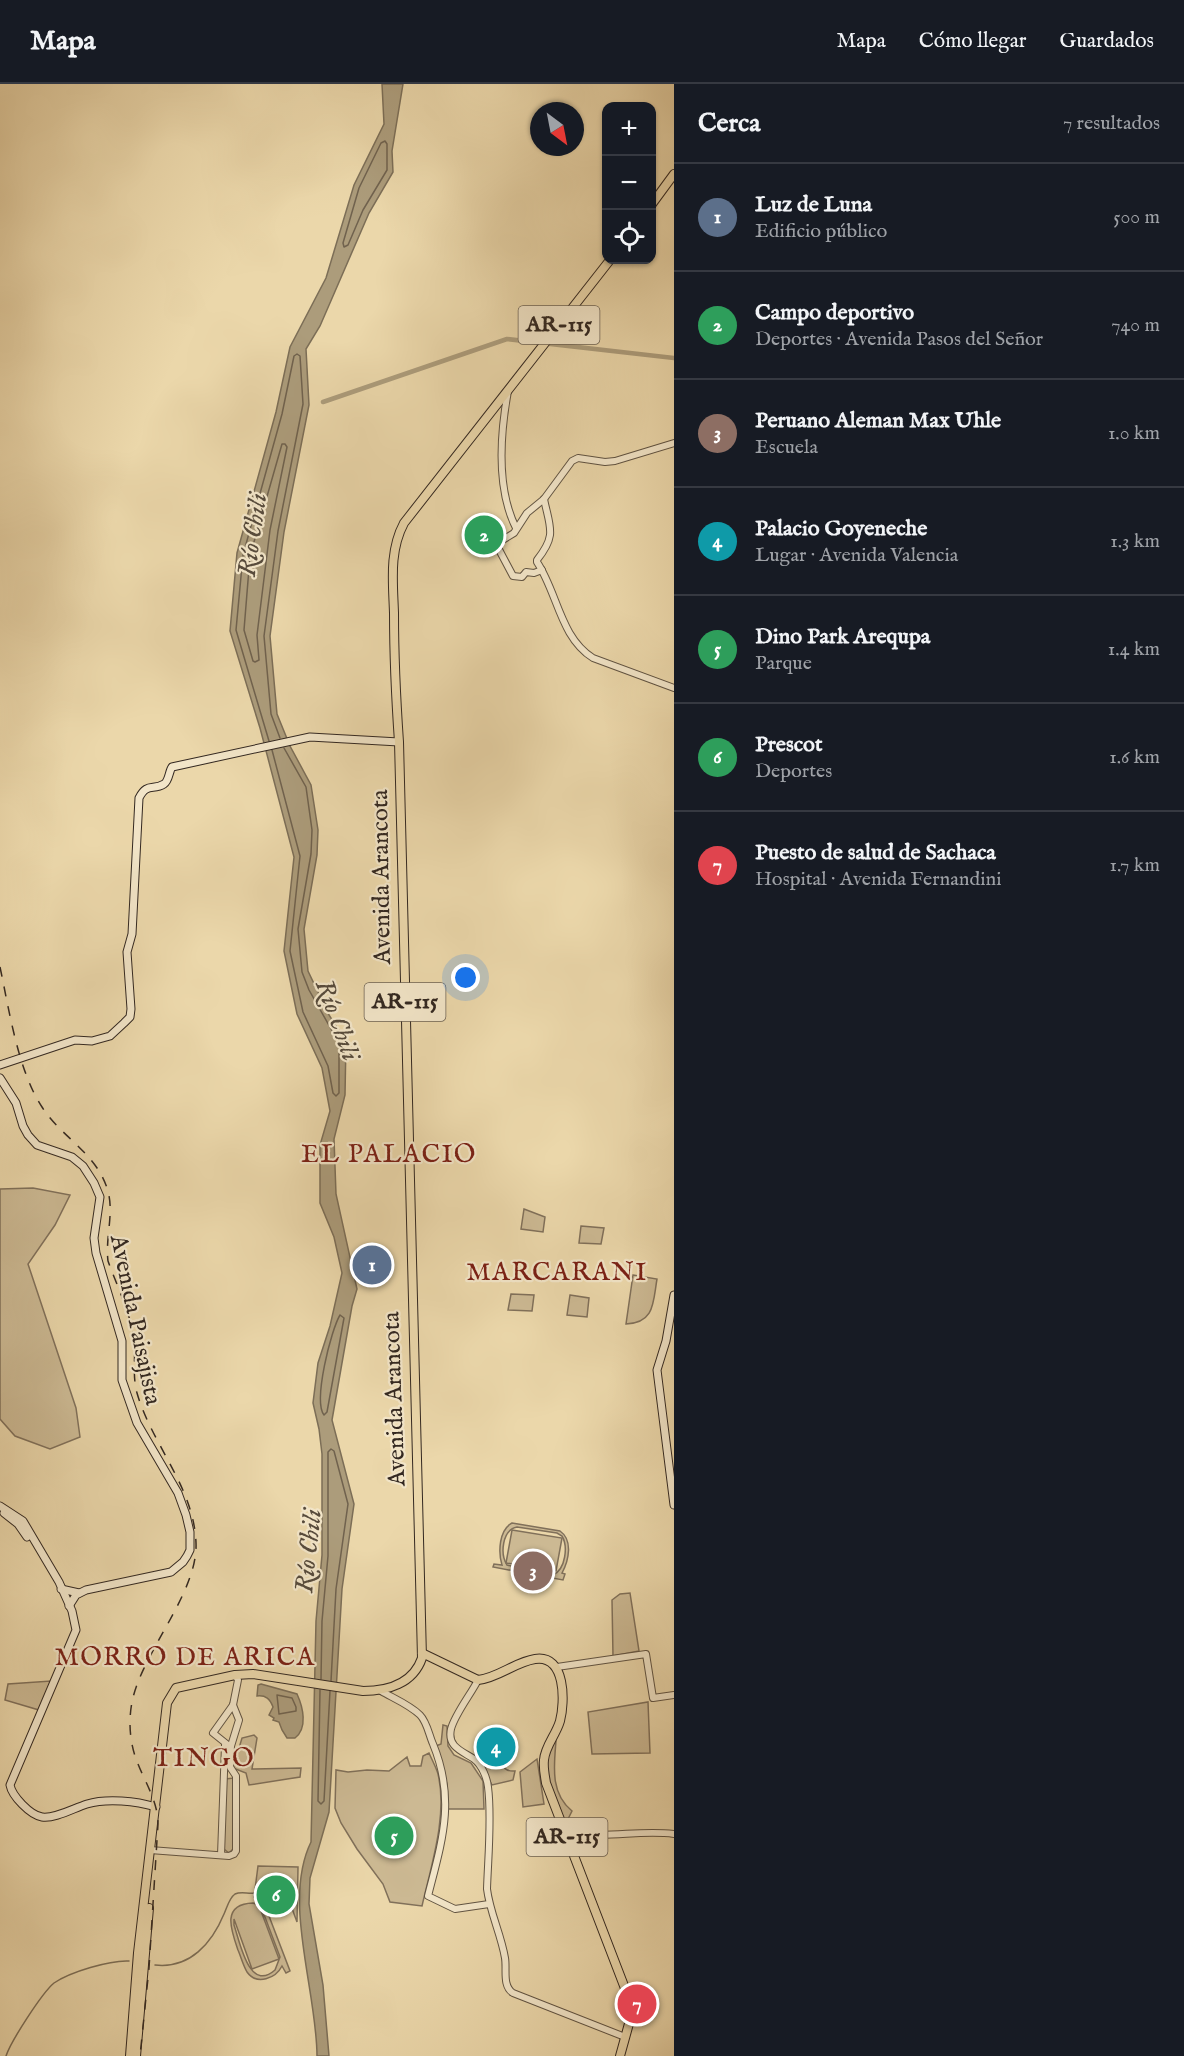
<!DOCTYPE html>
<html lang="es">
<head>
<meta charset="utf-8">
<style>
	:root { --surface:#171b24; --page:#20242c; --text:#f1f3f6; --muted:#9ea1a6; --line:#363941; --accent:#1a73e8 }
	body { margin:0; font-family:"IM FELL English",serif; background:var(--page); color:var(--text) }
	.controls { position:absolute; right:18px; top:18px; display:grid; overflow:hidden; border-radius:12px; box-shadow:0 2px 4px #0004 }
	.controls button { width:54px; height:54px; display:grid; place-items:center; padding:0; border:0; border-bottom:2px solid var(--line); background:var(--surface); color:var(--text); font:30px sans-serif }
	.compass { position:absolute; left:530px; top:18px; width:54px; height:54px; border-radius:50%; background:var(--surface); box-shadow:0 2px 4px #0004; rotate:148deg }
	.you { position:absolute; left:466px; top:894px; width:21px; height:21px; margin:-15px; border:4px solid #fff; border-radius:50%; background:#1a73e8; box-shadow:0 0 0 9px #1a73e833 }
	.badge { display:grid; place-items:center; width:39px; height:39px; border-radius:50%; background:var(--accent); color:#fff; font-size:20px; font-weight:700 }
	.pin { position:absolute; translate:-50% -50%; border:3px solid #fff; box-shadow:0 2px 6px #0006 }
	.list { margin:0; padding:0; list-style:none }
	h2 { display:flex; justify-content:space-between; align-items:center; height:78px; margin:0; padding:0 24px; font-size:26px }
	h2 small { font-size:20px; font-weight:400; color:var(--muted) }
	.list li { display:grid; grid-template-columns:39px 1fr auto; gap:18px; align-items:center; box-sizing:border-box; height:108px; padding:0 24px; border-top:2px solid var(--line) }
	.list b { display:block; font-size:22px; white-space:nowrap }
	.list p { margin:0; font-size:20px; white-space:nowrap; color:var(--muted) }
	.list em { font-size:20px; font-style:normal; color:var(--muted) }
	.icon { flex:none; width:33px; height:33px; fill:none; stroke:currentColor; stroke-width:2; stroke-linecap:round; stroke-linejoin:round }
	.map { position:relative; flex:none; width:674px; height:1972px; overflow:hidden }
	header { display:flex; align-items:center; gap:36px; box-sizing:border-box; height:84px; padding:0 30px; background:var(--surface); border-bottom:2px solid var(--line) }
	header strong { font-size:28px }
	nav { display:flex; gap:33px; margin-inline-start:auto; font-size:21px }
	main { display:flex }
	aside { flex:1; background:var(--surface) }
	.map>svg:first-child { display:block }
</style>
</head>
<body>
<header>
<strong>Mapa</strong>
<nav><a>Mapa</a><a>Cómo llegar</a><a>Guardados</a></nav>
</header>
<main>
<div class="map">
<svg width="674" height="1972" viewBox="0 0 674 1972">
	<rect width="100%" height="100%" fill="#ebd7aa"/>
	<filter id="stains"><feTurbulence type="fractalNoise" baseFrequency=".00333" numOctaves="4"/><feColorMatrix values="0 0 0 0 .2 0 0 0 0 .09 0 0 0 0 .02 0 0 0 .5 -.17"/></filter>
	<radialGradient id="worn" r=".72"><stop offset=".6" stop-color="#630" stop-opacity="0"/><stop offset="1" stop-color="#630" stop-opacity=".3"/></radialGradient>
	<!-- green -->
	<g fill="#ccb993" stroke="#80705a" stroke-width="1.5" fill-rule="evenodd">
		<polygon points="33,1104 70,1111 55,1141 28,1180 76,1324 80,1353 50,1365 15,1352 0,1335 0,1105"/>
		<polygon points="524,1125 545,1133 543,1148 521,1145"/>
		<polygon points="581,1142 604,1144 601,1160 579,1159"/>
		<path d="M633,1191L657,1195C653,1218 655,1239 626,1240Z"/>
		<polygon points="511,1210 534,1211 532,1227 508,1226"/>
		<polygon points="570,1211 589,1214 587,1233 567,1231"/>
		<path d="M512,1439L560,1447C573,1456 569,1476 562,1489L565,1490L563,1496L493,1483L494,1480L502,1481C498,1468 499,1446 512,1439ZM517,1443L557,1449L562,1452C568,1462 566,1485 553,1491L507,1481C500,1470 502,1446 517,1443Z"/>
		<polygon points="512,1446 562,1454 556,1487 506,1479"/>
		<polygon points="630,1509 639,1567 613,1572 612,1516 620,1510"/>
		<polygon points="51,1597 39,1626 5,1616 8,1600"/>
		<polygon points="648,1618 650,1669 592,1670 588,1628"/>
		<polygon points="443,1641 447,1642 448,1662 454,1671 471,1679 483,1697 484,1725 448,1725 447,1700 436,1662 441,1660"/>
		<polygon points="254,1651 257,1654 252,1685 301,1684 300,1693 249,1701 246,1689 233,1684 242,1654"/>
		<path d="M553,1656L556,1657C554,1682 550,1709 572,1727L565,1741C552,1710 539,1689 553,1656Z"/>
		<path d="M429,1669C432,1676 436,1683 438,1690C448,1731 431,1782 422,1822L390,1818L383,1800L357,1765L341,1739L335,1724L336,1686L348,1688L367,1686L389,1687L407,1673L410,1682H421L423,1672Z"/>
		<path d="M498,1674C502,1682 505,1688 515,1687L513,1696L492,1701L479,1676Z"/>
		<polygon points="537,1675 544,1720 523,1723 520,1688"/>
		<polygon points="234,1694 233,1765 229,1769 224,1765 225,1695"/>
		<polygon points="258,1782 298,1783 297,1838 290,1819 280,1820 254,1813"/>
		<path d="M253,1819L261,1822V1819H264L290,1887L286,1889L282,1882C276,1894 257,1902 247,1888C243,1881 241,1873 238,1866C231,1846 221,1820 253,1819ZM261,1827L265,1833L280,1873L275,1886C249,1909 240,1858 234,1841V1835L252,1885L279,1875Z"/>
	</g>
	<!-- water -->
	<g fill="#ac9c7b" stroke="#7c6e57" stroke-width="1.5">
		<path d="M382,0H403L392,67L393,88L369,129L320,242L306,265L309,321L284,448L270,552L277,630L290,662L311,701L318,746L317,771L304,845L308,887L329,931L346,957L345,1011L334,1055L336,1110L357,1205L352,1222L332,1336L354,1420L342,1505L329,1728L310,1794L309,1820L323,1901L329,1972H317C317,1907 282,1817 311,1758L316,1537L322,1471V1370L319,1345L313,1319L318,1279L330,1242L342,1189L334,1153L320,1119V1061L330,1027L322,984L297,930L284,867L294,773L260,644L230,547L237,469L276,328L290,263L326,194L354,101L384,40Z"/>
		<path d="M261,1600L297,1610C303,1623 308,1644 295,1654H287L282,1646L279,1638L273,1636L274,1634L269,1631L273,1623C270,1615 266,1611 257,1612L258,1601Z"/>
	</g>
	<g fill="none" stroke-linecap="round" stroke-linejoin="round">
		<!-- shore -->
		<g stroke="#70624e" stroke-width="1.5">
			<polygon points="385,57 387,60 387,86 363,126 348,161 344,163 343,159 359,104 381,59"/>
			<polygon points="282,360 285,360 287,363 270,446 257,551 259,576 255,578 253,577 244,546 250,472"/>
			<polyline points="269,657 236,546 243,471 282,330 294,272 297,270 300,272 303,320 278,447 264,552 271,630 280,654"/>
			<polyline points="272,666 300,772 290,867 303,928 328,982 333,1009 336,1012 339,1009 339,959 309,906 302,888 298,845 311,770 312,746 306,703 284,664"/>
			<path d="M340,1231L344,1234L327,1328L324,1331C313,1317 331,1246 340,1231Z"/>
			<polyline points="321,1595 322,1537 328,1472 328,1368 331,1365 334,1367 348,1420 336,1505 331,1597"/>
			<polyline points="320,1606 318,1717 321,1720 324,1717 330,1607"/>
			<polygon points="277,1611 292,1614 296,1623 296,1627 279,1630"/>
		</g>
		<!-- stream -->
		<g stroke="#7c6e57" stroke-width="1.5">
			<path d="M155,1881C190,1885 212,1859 224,1830C227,1824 229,1814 235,1810C241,1807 248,1810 254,1809"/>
			<path d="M6,1972C11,1957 42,1909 54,1899C70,1888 110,1876 129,1877"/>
		</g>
		<!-- canal -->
		<polyline stroke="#ac9c7b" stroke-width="4.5" points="323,318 507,255 674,274"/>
		<!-- tertiary casing -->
		<g stroke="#615443" stroke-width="8">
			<g id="tertiary">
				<path d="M508,307C500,351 496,404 516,444"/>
				<path d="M544,415C550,444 557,451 537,476V478C558,510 560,553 593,574L674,604"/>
				<polyline points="542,486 534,489 526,488 522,493 513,492 496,460 514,449 527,429 544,415 572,377 578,374 605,378 615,377 674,359"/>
				<polyline points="557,1583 646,1570 653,1614 674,1611"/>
				<path d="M478,1596C471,1610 455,1630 451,1645C447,1663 462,1667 474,1675C482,1681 487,1694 488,1703C492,1733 488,1774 487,1805C490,1829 501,1850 505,1874C507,1885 502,1902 513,1909L625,1953"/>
				<path d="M381,1607C393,1614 410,1621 420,1631C427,1638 429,1651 433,1660C456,1716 442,1757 428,1812L455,1825L489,1820"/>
				<polyline points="228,1661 213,1649 233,1621 238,1596 235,1591"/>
				<path d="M564,1746C602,1757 635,1745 674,1750"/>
				<polyline points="150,1766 229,1772 234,1770 236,1767 236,1692 230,1683 231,1662 239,1636 233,1621"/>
				<polyline points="221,1771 225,1661"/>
			</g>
		</g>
		<!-- secondary casing -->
		<g stroke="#332821" stroke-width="9">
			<g id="secondary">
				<path d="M0,981L75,956L92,957L110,952L124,939L130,933L131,925L127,868L132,850L139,714C147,698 153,707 164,700C169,697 169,687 172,683L310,653L399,658"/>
				<polyline points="0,994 16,1019 23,1042 28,1051 37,1061 72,1073 83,1082 94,1099 100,1113 94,1154 96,1169 122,1257 122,1296 137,1339 178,1409 186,1431 190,1448 190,1466 187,1472 183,1478 171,1488 86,1506 76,1511 69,1522"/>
				<polyline points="674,1211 666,1257 657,1286 674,1421"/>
				<path d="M0,1422L23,1437L59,1498L72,1527L76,1546L10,1701C12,1712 30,1731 42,1733C55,1735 74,1724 87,1720C107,1714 136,1717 156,1723"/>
				<polyline points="4,1429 18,1440 27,1453"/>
				<polyline points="61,1505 79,1509"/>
			</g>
		</g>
		<!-- primary casing -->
		<g stroke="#332821" stroke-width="10">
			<g id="primary">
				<polyline points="652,120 674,90"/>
				<path d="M422,1569L478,1596C498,1594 515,1578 535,1575C566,1570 565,1618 560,1637C556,1651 545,1662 544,1676C543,1684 545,1692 546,1699L631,1920L630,1936L620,1972"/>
				<path d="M130,1972L138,1869L167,1619L176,1604L235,1591L253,1590L363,1607C387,1607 413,1600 422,1574L399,658C396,615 394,572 394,529C393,498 389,467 404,439L610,176"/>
				<polyline points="136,1972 149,1824"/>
			</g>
		</g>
		<!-- tertiary -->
		<use href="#tertiary" stroke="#f2e5c8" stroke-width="6"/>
		<!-- secondary -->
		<use href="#secondary" stroke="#f2e5c8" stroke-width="7"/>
		<!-- primary -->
		<use href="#primary" stroke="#ebd7aa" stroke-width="8"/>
		<!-- rail -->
		<path stroke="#332821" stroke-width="1.5" stroke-dasharray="10 10" stroke-linecap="butt" d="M0,883C9,925 18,987 42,1023C61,1053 95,1068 107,1104C115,1127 105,1153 108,1177C117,1202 130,1228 134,1255C136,1272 132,1291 137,1309C152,1361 194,1403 196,1459C198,1509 142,1568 132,1618C128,1639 130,1661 138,1680C146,1700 158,1718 158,1740L149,1884L140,1972"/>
	</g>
	<g text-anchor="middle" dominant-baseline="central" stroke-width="4.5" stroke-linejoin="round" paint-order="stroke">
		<!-- shield labels -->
		<g fill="#f2e5c8" stroke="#6c6153" stroke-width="1.5">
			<rect x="518.5" y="222" width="81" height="38" rx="4.5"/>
			<rect x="364.5" y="899" width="81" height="38" rx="4.5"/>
			<rect x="526.5" y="1734" width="81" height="38" rx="4.5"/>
		</g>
		<g font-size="22" font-weight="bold" fill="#332821">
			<text x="559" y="241">AR-115</text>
			<text x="405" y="918">AR-115</text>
			<text x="567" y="1753">AR-115</text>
		</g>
		<!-- street labels -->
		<g font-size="24" fill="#332821" stroke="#f2e5c8">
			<text transform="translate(382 793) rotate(-91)">Avenida Arancota</text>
			<text transform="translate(135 1236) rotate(78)">Avenida Paisajista</text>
			<text transform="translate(395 1315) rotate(-92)">Avenida Arancota</text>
		</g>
		<!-- water labels -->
		<g font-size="26" font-style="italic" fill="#574b3c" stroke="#f2e5c8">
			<text transform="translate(253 451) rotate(-82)">Río Chili</text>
			<text transform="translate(337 936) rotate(70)">Río Chili</text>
			<text transform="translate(309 1467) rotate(-84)">Río Chili</text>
		</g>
		<!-- neighbourhood labels -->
		<g font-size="26" letter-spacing="1.5" fill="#7a1f14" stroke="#f2e5c8">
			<text x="389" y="1070">EL PALACIO</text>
			<text x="557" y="1188">MARCARANI</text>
			<text x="185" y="1573">MORRO DE ARICA</text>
			<text x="204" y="1674">TINGO</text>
		</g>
	</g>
	<rect width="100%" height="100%" filter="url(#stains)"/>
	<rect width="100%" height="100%" fill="url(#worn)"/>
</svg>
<div class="controls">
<button>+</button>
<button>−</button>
<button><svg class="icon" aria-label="locate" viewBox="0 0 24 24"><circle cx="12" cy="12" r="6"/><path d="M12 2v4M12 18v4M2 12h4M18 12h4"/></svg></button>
</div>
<svg class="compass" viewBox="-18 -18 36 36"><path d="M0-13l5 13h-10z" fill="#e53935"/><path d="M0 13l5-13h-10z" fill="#9ea1a6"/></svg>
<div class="you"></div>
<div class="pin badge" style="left:372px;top:1181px;background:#5c6f8a">1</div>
<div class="pin badge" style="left:484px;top:451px;background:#2e9e5b">2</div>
<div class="pin badge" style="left:533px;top:1487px;background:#8d6e63">3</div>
<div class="pin badge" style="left:496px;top:1663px;background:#0f9aa8">4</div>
<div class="pin badge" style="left:394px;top:1752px;background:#2e9e5b">5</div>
<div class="pin badge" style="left:276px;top:1811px;background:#2e9e5b">6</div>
<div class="pin badge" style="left:637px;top:1920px;background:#e0444e">7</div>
</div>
<aside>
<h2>Cerca<small>7 resultados</small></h2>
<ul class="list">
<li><span class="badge" style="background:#5c6f8a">1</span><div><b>Luz de Luna</b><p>Edificio público</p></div><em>500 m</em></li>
<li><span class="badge" style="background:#2e9e5b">2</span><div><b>Campo deportivo</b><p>Deportes · Avenida Pasos del Señor</p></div><em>740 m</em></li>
<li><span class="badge" style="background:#8d6e63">3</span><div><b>Peruano Aleman Max Uhle</b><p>Escuela</p></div><em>1.0 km</em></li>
<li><span class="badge" style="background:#0f9aa8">4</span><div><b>Palacio Goyeneche</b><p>Lugar · Avenida Valencia</p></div><em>1.3 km</em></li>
<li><span class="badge" style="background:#2e9e5b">5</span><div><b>Dino Park Arequpa</b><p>Parque</p></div><em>1.4 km</em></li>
<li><span class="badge" style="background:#2e9e5b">6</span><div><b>Prescot</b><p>Deportes</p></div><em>1.6 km</em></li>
<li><span class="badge" style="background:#e0444e">7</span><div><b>Puesto de salud de Sachaca</b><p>Hospital · Avenida Fernandini</p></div><em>1.7 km</em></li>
</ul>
</aside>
</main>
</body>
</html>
